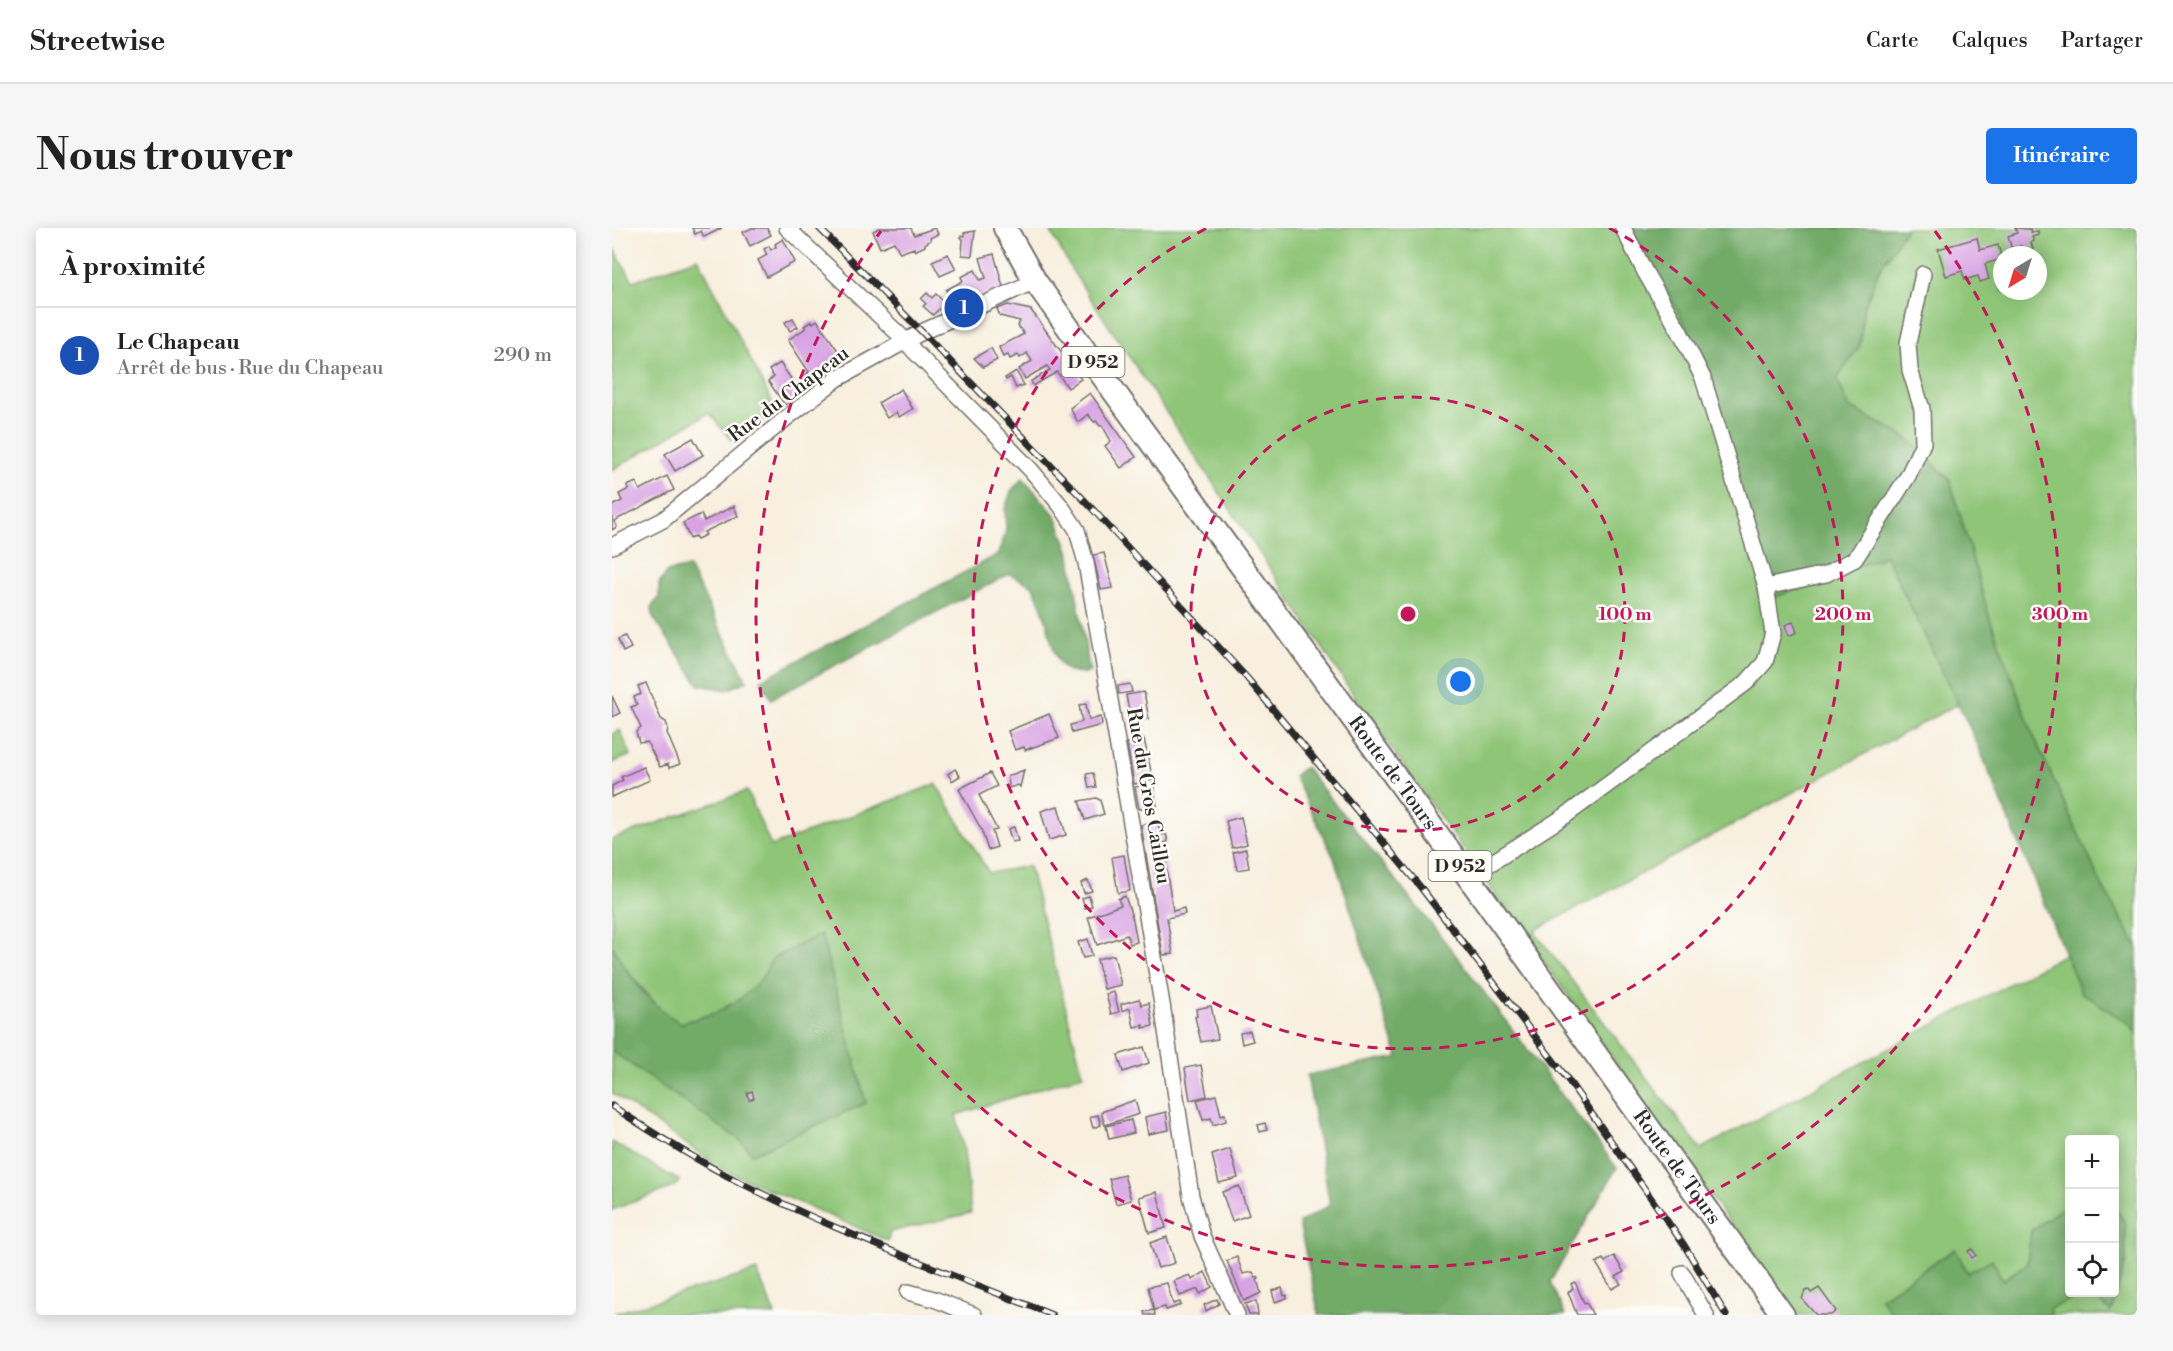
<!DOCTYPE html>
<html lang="fr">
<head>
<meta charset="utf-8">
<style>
	:root { --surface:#fff; --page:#f6f6f6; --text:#222; --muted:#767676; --line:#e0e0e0; --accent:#1a73e8 }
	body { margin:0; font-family:"Libre Bodoni",serif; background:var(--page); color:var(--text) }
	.controls { position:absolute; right:18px; bottom:18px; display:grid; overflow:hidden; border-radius:6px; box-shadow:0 3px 15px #0003 }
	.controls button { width:54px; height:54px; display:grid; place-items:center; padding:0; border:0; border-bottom:2px solid var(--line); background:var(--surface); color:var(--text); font:30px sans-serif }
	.compass { position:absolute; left:1381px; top:18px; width:54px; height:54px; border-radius:50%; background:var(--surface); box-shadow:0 3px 15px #0003; rotate:218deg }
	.you { position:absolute; left:849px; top:454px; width:21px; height:21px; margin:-15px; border:4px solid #fff; border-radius:50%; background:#1a73e8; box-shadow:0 0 0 9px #1a73e833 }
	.badge { display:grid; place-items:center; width:39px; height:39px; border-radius:50%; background:var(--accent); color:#fff; font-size:20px; font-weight:700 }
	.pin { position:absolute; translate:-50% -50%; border:3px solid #fff; box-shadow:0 2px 6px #0006 }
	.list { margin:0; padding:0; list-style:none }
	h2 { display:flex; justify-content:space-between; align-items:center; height:78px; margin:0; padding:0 24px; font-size:26px }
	h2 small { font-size:20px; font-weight:400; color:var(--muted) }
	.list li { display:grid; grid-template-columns:39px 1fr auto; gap:18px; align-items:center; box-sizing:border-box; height:96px; padding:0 24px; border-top:2px solid var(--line) }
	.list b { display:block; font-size:22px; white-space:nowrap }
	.list p { margin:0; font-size:20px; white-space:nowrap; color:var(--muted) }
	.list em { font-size:20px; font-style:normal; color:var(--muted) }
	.icon { flex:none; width:33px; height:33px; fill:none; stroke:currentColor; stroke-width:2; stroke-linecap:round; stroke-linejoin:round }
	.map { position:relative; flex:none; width:1525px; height:1087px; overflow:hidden; border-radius:6px }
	header { display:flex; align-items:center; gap:36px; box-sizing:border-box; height:84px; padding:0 30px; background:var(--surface); border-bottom:2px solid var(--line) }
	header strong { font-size:28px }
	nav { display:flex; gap:33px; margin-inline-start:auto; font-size:21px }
	.intro { display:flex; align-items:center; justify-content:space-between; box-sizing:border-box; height:144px; padding:0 36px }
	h1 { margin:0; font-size:42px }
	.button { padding:15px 27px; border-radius:6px; background:var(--accent); color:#fff; font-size:21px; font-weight:700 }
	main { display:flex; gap:36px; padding:0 36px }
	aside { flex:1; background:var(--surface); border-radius:6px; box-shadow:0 3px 15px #0003 }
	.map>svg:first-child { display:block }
</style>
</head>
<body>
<header>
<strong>Streetwise</strong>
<nav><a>Carte</a><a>Calques</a><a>Partager</a></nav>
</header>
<div class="intro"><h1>Nous trouver</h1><a class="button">Itinéraire</a></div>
<main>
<aside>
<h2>À proximité<small></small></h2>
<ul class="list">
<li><span class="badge" style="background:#1a4fb4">1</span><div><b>Le Chapeau</b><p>Arrêt de bus · Rue du Chapeau</p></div><em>290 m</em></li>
</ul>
</aside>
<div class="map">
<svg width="1525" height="1087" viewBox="0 0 1525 1087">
	<rect width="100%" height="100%" fill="#fdfcf7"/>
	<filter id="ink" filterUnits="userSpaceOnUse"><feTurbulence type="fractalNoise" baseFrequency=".0167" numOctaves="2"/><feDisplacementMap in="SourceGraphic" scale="12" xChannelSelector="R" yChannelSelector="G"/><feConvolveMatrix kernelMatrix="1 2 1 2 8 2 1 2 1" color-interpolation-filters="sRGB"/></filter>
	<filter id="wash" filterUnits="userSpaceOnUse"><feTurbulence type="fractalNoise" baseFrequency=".008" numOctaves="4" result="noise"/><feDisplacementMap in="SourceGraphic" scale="24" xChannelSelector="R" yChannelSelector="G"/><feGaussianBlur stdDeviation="1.35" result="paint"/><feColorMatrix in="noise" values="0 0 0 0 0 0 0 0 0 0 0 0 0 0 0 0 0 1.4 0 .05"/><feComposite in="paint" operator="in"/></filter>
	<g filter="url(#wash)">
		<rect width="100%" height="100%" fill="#f8efde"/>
		<!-- green -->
		<g fill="#8ec577" stroke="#5c7851" stroke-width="1.5" fill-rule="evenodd">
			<polygon points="437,0 1020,0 1096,138 1158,370 1274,328 1346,476 922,703 1089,921 1453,726 1469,764 1520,798 1525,808 1525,1087 1439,1087 1436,1081 1477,1064 1499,1084 1514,1032 1513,995 1503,980 1502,912 1458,912 1457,975 1419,1003 1415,1036 1390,1052 1356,1045 1343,1021 1269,1070 1281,1087 1185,1087 1062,918 982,804 751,481 461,44"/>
			<path d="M1294,0H1525V718L1491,660L1421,507L1378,391L1294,209L1237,179L1225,151L1248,117L1251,82L1266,44ZM1390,27H1426V63H1390Z"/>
			<polygon points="0,18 21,53 86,30 165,183 121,214 97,185 0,242 0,63 3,61 0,55"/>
			<polygon points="8,502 19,527 0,535 0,506"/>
			<polygon points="324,556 377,645 417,638 471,847 344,887 352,922 359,985 278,1004 276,1013 112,942 0,865 0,823 129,913 140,926 209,706 161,730 148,753 128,771 104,785 69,795 54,788 11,738 0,717 0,611 135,563 159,618"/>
			<polygon points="0,914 68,953 61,959 0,982"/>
			<polygon points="145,1043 163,1087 0,1087 0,1086"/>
		</g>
		<!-- forest -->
		<g fill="#72aa68" stroke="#4e6a4a" stroke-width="1.5">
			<polygon points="1020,0 1294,0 1266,44 1251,82 1248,117 1225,151 1237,179 1294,209 1338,252 1378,391 1421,507 1491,660 1525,718 1525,808 1520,798 1469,764 1364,513 1274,328 1158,371 1096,138"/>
			<path d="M411,250L444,288L457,322L478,444C442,453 441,416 434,392C430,380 426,369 420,357L397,346L159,471L149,452L387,326L394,302L393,281L399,263Z"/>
			<polygon points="77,339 135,453 115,462 87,457 41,389 40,378 47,370 47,356 55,344"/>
			<polygon points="693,539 847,731 1005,940 938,1054 953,1087 707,1087 687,995 718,977 695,847 786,829 722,630 682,548"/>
			<path d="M209,706L254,875L140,926L129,913L0,823V717C14,745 41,781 69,795L104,785L128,771L148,753L161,730Z"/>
			<polygon points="1457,975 1458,1064 1475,1065 1437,1081 1439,1087 1281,1087 1269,1070 1343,1021 1356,1045 1380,1031 1391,1052 1415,1036 1419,1003"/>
			<polygon points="1503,980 1513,995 1514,1032 1499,1084 1477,1065 1502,1064"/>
		</g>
		<g id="blocks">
			<!-- building -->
			<g fill="#d8a2e4">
				<polygon points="80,0 110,0 92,9 89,3 83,6"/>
				<polygon points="140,0 155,0 159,7 138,18 131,4"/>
				<polygon points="267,0 299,0 302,7 323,0 326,6 318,10 319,12 313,16 313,18 303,23 302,20 288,25 282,14 268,20 261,3"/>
				<polygon points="1403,0 1418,1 1419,5 1426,3 1427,7 1420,9 1422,13 1419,14 1421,22 1411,25 1409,18 1401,20 1399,19 1396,8 1405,5"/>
				<polygon points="363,3 360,28 350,27 351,11 349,10 349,8 352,8 352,5"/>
				<polygon points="1365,10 1368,22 1386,17 1390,31 1373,36 1377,51 1368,54 1366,48 1353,52 1350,43 1334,48 1326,21"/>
				<polygon points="171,11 183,34 155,49 146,32 155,27 152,21 157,18 159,22 164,19 163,16"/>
				<polygon points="336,26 344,41 328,48 320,33"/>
				<polygon points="382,26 392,62 355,72 343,79 334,62 351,53 349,49 363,42 368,52 374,50 368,30"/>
				<polygon points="315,65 320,70 324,66 333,75 321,87 311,78 314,76 309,71"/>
				<polygon points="396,77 419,82 469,151 456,160 445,144 421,158 419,153 438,142 435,138 413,151 407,141 420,133 415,125 408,130 406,127 398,131 396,127 391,129 387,119 412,106 406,98 408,93 388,88 385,81"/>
				<polygon points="181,90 186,99 178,103 173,94"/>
				<polygon points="205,92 233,133 198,159 191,149 197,144 176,112 194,100 192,98 200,93 201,95"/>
				<polygon points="379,120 385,132 371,139 362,130"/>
				<polygon points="168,135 189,165 173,177 156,153 162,149 157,142"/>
				<polygon points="404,143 412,157 404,160 399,149 394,152 393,150"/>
				<polygon points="289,161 301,181 287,189 284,184 275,190 266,175"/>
				<polygon points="478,165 524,229 509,240 493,218 499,213 490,197 488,198 484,193 482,194 476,186 466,194 458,180"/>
				<polygon points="81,210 91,227 63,243 53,226"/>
				<polygon points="55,248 62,262 2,293 5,299 0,302 0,278 10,273 7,266 17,261 15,258 24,254 28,262"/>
				<polygon points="122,278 126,288 92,304 94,307 85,311 83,308 78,311 71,295 89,286 92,293"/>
				<polygon points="492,325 501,360 489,362 481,327"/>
				<polygon points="1181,394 1185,404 1177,408 1173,397"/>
				<polygon points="13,408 19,420 11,424 6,411"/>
				<polygon points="34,455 49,491 54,494 56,500 55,505 68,536 57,540 56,536 48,539 35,514 27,515 24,504 29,500 19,479 25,477 22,469 29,466 26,458"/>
				<polygon points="518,456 520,464 507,466 506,458"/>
				<polygon points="532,464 537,491 519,494 514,467"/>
				<polygon points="0,468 8,485 0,489"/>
				<polygon points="474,476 477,492 489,489 490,497 460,505 458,497 470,494 467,477"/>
				<polygon points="437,486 447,510 413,522 412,519 403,522 396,503"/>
				<polygon points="532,511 541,552 522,556 515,515"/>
				<polygon points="32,539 38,552 0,569 0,558 11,552 9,549"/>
				<polygon points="343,541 348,548 340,553 336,546"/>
				<polygon points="412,542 408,559 406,557 397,560 396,548"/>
				<polygon points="378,545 385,558 367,567 385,602 380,603 385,619 376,622 369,601 347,561"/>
				<polygon points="481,545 484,559 477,560 474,546"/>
				<polygon points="541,556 545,578 527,581 523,559"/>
				<polygon points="484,570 488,572 492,586 473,592 467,573"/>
				<polygon points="446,578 454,607 437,612 429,583"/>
				<polygon points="629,589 635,616 620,620 614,593"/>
				<polygon points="545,593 549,607 554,606 556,614 550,615 561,683 572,680 573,686 555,690 561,726 551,727 529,597"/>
				<polygon points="402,599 406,613 400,614 396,601"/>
				<polygon points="634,621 637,640 625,642 621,624"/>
				<polygon points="512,627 518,663 506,665 500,629"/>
				<polygon points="476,652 480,663 472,665 469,655"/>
				<polygon points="477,668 480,678 473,680 470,670"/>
				<polygon points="513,668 521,692 525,714 518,716 515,707 485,717 476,689 509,677 506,671"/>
				<polygon points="476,711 480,728 471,730 466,714"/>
				<polygon points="502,727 509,757 492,761 485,731"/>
				<polygon points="502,764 507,784 499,786 494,766"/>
				<polygon points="527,771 530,777 537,775 541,798 531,800 531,797 522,799 518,780 510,783 509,776"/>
				<polygon points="599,778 606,811 589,814 583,789 585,788 584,781"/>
				<polygon points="638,803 641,813 630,816 628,805"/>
				<polygon points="532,819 537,835 511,844 506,827"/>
				<polygon points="589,837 595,868 578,872 573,840"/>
				<polygon points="140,863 142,870 137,872 135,865"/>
				<polygon points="604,867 609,887 613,886 614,893 601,897 599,890 591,892 585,872"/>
				<polygon points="523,872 527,886 493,897 489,884"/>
				<polygon points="554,884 557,902 536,906 533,889"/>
				<polygon points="486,887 489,897 481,900 478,889"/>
				<polygon points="519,892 522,905 497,911 494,898"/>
				<polygon points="653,895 655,902 648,904 646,897"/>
				<polygon points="618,921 626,950 607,955 600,927"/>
				<polygon points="512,947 519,972 504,976 497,951"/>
				<polygon points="627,958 637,987 620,993 610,964"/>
				<polygon points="545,964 554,1000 537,1005 527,969"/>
				<polygon points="555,1009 563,1035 546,1040 538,1015"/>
				<polygon points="1360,1021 1364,1027 1360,1030 1356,1023"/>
				<polygon points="1002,1028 1012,1044 1004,1049 1009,1056 1000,1061 984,1035 991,1031 993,1034"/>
				<polygon points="625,1029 631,1046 641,1044 644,1050 646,1049 647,1051 645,1052 649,1065 632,1073 615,1033"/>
				<polygon points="593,1044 600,1059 588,1066 586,1061 568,1068 562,1053 578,1047 580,1052"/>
				<polygon points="963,1054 972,1075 974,1074 981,1087 965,1087 956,1064 961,1061 959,1056"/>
				<polygon points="555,1055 561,1076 568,1074 569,1077 554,1082 553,1079 542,1082 536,1059"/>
				<polygon points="670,1060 672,1068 675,1067 675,1070 663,1074 660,1063"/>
				<polygon points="1207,1060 1224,1083 1219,1087 1204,1087 1190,1071 1193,1063 1197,1062 1199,1065"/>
				<polygon points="605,1071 607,1076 594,1083 592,1077"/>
				<polygon points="644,1073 646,1087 637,1087 633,1076"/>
				<polygon points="542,1082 543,1087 533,1087 532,1084"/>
			</g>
		</g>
	</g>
	<g filter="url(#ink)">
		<use href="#blocks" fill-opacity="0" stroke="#73706a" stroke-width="1.5"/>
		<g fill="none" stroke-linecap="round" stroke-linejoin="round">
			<!-- street casing -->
			<g stroke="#73706a" stroke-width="18">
				<g id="street">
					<polyline points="175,0 294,113 302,123 419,242 449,278 465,302 474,335 493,443 550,776 579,968 590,1008 625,1087"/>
					<polyline points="0,318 51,292 173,191 225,151 310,104 423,53"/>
					<polyline points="1154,359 1214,346 1243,331 1296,248 1311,215 1310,181 1298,142 1296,115 1311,46"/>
					<polyline points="857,649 953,588 1134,455 1153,434 1161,405 1154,359 1091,150 1068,104 1033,44 1011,0"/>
					<polyline points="1070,1045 1094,1087"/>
					<polyline points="296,1064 322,1071 362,1087"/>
				</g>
			</g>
			<!-- primary casing -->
			<g stroke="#73706a" stroke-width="26">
				<g id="primary">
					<path id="s1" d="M393,0L423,53L498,158L866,662L1171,1087"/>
				</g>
			</g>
			<!-- street -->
			<use href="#street" stroke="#fff" stroke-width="15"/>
			<!-- primary -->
			<use href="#primary" stroke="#fff" stroke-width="22"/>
			<!-- rail casing -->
			<g stroke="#2b2b2b" stroke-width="7">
				<g id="rail">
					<polyline points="207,0 310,104 476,276 635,450 810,661 954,849 1072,1017 1114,1087"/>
					<path d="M0,878C42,906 84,932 129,955C229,1006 336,1045 440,1087"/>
				</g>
			</g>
			<!-- rail -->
			<use href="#rail" stroke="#fdfcf7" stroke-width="4.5" stroke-dasharray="14" stroke-linecap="butt"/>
		</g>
	</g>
	<!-- distance rings -->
	<g fill="none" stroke="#c2185b" stroke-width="3" stroke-dasharray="10 8">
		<circle cx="796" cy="386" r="217"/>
		<path d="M997 0A435 435 0 1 1 595 0"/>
		<path d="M1323 3A652 652 0 1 1 269 3"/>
	</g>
	<g text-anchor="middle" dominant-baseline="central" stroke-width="5" stroke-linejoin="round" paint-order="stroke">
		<!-- shield labels -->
		<g fill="#fdfcf7" stroke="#6a6a68" stroke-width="1.5">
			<rect x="449.5" y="119" width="63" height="30" rx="4.5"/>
			<rect x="816.5" y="623" width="63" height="30" rx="4.5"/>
		</g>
		<g font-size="18" font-weight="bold" fill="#2b2b2b">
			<text x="481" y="134">D 952</text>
			<text x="848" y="638">D 952</text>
		</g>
		<!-- street labels -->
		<g font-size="20" fill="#2b2b2b" stroke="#fdfcf7">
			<text transform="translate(177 167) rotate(-37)">Rue du Chapeau</text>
			<text stroke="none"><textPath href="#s1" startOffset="669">Route de Tours</textPath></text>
			<text transform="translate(536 568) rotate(80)">Rue du Gros Caillou</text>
			<text stroke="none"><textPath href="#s1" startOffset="1155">Route de Tours</textPath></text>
		</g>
	</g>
	<circle cx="796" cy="386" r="9" fill="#c2185b" stroke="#fdfcf7" stroke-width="3"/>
	<g font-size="18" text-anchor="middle" font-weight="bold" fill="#c2185b" stroke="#fdfcf7" stroke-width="5" stroke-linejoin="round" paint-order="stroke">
		<text x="1013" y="392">100 m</text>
		<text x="1231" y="392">200 m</text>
		<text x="1448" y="392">300 m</text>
	</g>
</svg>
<div class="controls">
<button>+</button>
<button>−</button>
<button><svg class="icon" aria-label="locate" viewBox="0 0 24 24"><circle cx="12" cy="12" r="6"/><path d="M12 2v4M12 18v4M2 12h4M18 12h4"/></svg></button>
</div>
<svg class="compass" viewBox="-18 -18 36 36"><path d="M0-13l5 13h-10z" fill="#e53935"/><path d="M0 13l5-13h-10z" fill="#767676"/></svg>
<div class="you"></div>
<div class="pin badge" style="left:352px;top:80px;background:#1a4fb4">1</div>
</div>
</main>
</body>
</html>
